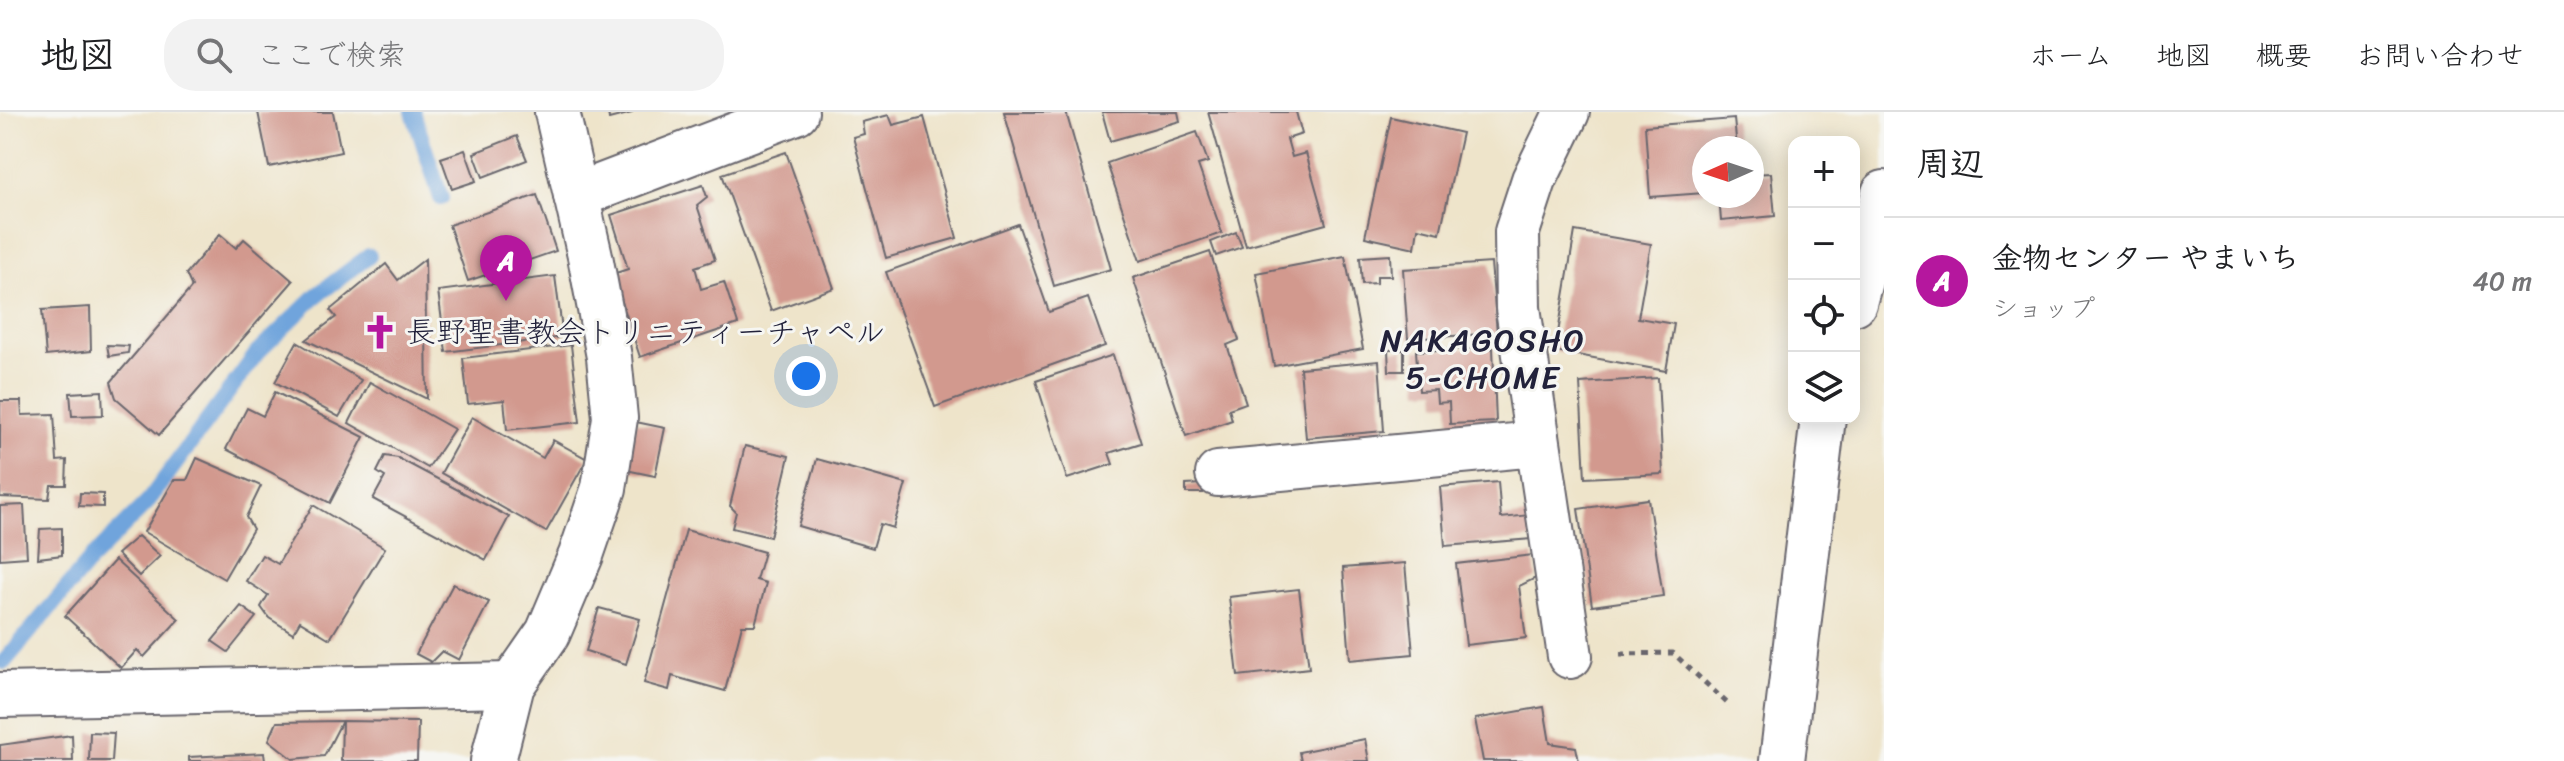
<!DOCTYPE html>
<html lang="ja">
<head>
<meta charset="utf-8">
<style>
	:root { --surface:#fff; --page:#f2f2f2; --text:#202124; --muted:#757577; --line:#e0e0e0; --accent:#b5179e }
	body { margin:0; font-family:Sriracha,"Klee One",sans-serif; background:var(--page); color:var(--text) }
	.controls { position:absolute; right:24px; top:24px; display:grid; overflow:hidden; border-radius:16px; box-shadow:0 4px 20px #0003 }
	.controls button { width:72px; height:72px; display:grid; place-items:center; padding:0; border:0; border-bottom:2px solid var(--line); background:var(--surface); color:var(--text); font:40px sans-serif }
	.compass { position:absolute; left:1692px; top:24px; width:72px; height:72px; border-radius:50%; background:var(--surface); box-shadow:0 4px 20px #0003; rotate:267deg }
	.you { position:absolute; left:806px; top:264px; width:28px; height:28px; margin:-20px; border:6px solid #fff; border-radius:50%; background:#1a73e8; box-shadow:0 0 0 12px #1a73e833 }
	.badge { display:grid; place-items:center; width:52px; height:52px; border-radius:50%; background:var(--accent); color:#fff; font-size:26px; font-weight:700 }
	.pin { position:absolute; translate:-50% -66px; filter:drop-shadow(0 2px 4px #0008) }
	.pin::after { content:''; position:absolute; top:42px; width:28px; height:24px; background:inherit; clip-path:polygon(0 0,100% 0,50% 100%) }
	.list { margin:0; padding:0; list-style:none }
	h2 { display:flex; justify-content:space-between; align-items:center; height:104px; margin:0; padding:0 32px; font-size:34px }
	h2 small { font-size:26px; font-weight:400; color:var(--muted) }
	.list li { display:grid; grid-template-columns:52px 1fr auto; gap:24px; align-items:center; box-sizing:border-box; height:128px; padding:0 32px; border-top:2px solid var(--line) }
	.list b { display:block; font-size:30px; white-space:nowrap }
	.list p { margin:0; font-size:26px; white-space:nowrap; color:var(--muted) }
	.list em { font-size:26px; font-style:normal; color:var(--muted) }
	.icon { flex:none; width:44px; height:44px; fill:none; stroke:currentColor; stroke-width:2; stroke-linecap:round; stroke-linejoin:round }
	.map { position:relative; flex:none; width:1884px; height:649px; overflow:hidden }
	header { display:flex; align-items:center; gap:48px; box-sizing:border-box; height:112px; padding:0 40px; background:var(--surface); border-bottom:2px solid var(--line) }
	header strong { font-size:38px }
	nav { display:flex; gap:44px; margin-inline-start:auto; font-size:28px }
	.search { width:560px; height:72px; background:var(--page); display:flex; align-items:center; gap:20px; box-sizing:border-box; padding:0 28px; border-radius:32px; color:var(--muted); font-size:30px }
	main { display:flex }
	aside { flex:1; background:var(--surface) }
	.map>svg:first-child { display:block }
</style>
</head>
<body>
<header>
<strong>地図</strong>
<div class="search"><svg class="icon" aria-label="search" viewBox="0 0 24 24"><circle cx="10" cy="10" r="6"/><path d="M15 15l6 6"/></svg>ここで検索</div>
<nav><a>ホーム</a><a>地図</a><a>概要</a><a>お問い合わせ</a></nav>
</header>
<main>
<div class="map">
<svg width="1884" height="649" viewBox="0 0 1884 649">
	<rect width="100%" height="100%" fill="#f6f6f2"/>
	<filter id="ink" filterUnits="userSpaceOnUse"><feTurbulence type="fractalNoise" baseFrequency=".0125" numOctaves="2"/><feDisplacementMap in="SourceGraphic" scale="16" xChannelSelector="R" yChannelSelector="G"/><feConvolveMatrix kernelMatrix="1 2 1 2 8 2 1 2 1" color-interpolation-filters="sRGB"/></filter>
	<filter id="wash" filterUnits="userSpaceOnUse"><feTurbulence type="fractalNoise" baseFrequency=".006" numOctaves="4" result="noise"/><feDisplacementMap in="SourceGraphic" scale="32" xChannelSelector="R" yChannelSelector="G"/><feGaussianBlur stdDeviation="1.8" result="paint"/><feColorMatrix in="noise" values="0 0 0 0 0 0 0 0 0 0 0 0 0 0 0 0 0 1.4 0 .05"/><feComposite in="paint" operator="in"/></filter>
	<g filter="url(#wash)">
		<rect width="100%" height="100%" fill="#eee4ca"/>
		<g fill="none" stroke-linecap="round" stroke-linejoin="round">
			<!-- stream -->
			<g stroke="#70a4dc" stroke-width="16">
				<polyline points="413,0 441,86"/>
				<polyline points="4,550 92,446 146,392 257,241 317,183 369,144"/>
			</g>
		</g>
		<g id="blocks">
			<!-- building -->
			<g fill="#d2998e">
				<polygon points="258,0 333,0 341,40 269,55"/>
				<polygon points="608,0 632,0 632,1 609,7"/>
				<polygon points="1004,0 1066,0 1111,157 1054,174"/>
				<polygon points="1102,0 1178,0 1180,9 1110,29"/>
				<polygon points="1208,0 1296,0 1302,22 1287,27 1292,45 1306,41 1326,112 1246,134"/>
				<polygon points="889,3 893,13 924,5 957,126 886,146 853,25 864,22 862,10"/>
				<polygon points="1391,5 1462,21 1440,121 1418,116 1415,136 1365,125"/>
				<polygon points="1734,7 1737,36 1704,36 1704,81 1650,85 1645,14"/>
				<polygon points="1197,20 1208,50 1198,53 1222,121 1140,149 1107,51"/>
				<polygon points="517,24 527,48 483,65 474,41"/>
				<polygon points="465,38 476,69 452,77 441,46"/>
				<polygon points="786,40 834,176 771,199 722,62"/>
				<polygon points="1771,61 1775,104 1721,109 1719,84 1752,84 1752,62"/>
				<polygon points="703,73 707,85 697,93 715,148 695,155 701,177 724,170 738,212 640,245 613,162 628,157 611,103"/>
				<polygon points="537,83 556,139 468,169 449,113"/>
				<polygon points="1018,112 1049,200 1088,186 1105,234 935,295 886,160"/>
				<polygon points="1575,119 1651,132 1638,206 1674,212 1666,259 1555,239"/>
				<polygon points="1236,120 1242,135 1216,144 1211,130"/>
				<polygon points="220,122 236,136 244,127 293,169 159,323 116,286 111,270 192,175 186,162"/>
				<polygon points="1210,140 1239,228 1227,233 1246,291 1229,297 1232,308 1186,324 1133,166"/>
				<polygon points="1390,143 1391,164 1377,164 1377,171 1362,172 1360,145"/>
				<polygon points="1345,144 1363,237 1274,254 1256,161"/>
				<polygon points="425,147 427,287 306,228 336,205 330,198 386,152 398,168"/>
				<polygon points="1491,151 1497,221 1408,227 1403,157"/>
				<polygon points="555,164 563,225 446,240 438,179"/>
				<polygon points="90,195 91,239 46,244 42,198"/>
				<polygon points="297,230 361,268 339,305 275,270"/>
				<polygon points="107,233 129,234 128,241 109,244"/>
				<polygon points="571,233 580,310 507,318 504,288 468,292 463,246"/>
				<polygon points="1493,236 1496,310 1450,312 1449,290 1437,291 1436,278 1419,279 1416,239"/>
				<polygon points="1388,238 1404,238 1404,259 1389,259"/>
				<polygon points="1113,243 1141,331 1109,341 1113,352 1067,367 1036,269"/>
				<polygon points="1379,249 1384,319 1306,326 1300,256"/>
				<polygon points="1658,266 1663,362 1585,366 1580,271"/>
				<polygon points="370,270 454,317 428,356 349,311"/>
				<polygon points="102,279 103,303 72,304 70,281"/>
				<polygon points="275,280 364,325 330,391 226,337 247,296 263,304"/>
				<polygon points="0,289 21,289 22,303 54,302 57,349 67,348 66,373 51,373 49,387 0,385"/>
				<polygon points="472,305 543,346 553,328 587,347 546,420 441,361"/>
				<polygon points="636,310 665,316 655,364 626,358"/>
				<polygon points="745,334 789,344 770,425 732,416 736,400 730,394"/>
				<polygon points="385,344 398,346 509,405 486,448 373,387 385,365 377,360"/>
				<polygon points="197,346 261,374 246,405 253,417 224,467 144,420 174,368 187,368"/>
				<polygon points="817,347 906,372 893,416 880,412 873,436 798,414"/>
				<polygon points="1498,370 1501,406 1530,403 1532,427 1445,434 1440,375"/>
				<polygon points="1202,372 1203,381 1186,381 1186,373"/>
				<polygon points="80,381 103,382 103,395 79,394"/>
				<polygon points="1648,387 1663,484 1592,494 1578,397"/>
				<polygon points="24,393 27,445 0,447 0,394"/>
				<polygon points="313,393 385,436 330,527 300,509 293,521 269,506 261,495 268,483 246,469 262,443 278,452"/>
				<polygon points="62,416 62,443 38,446 40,417"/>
				<polygon points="686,418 764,440 756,468 766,471 755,513 742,513 725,579 672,564 669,578 644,571"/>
				<polygon points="138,424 160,444 139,464 117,442"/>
				<polygon points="1533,443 1536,466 1519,474 1526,526 1466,533 1456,452"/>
				<polygon points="115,448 179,507 144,545 137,538 121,556 65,504"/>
				<polygon points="1405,451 1413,542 1350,548 1343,456"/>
				<polygon points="453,472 489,490 459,548 442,539 431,550 416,542"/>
				<polygon points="1299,477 1309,556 1238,564 1229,485"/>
				<polygon points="241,494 256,505 228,540 212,529"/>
				<polygon points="599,496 640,507 626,552 586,539"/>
				<polygon points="1544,595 1550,631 1576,635 1579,649 1483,649 1475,607"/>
				<polygon points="342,609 324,644 293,647 269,628 277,610"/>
				<polygon points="342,609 418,610 417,649 341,649"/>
				<polygon points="90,620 114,621 112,649 89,649"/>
				<polygon points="72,623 73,649 0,649 0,633"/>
				<polygon points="1365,627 1369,649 1301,649 1299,640"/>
				<polygon points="264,641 265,649 189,649 189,645"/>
			</g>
		</g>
	</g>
	<g filter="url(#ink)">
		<use href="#blocks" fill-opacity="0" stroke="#69666d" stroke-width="2"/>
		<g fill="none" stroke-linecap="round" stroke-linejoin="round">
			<!-- minor casing -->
			<g stroke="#69666d" stroke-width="48">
				<g id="minor">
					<polyline points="1567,0 1534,68 1517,120 1518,196 1570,544"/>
					<polyline points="576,84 796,0"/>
					<polyline points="1218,362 1536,332"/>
					<polyline points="0,583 512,573"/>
					<polyline points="493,649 512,573 548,521 581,443 604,376 615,306 609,245 590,144 557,0"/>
				</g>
			</g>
			<!-- tertiary casing -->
			<g stroke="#69666d" stroke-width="48">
				<g id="tertiary">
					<polyline points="1854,191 1884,81"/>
					<polyline points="1782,649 1823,306"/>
				</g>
			</g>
			<!-- path -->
			<polyline stroke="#69666d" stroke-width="5" stroke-dasharray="6 6" stroke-linecap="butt" points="1620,542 1673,541 1727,591"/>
			<!-- minor -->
			<use href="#minor" stroke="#fff" stroke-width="44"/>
			<!-- tertiary -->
			<use href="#tertiary" stroke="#fff" stroke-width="44"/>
		</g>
	</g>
	<!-- icons -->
	<defs>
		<g id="church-bare" transform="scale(2.76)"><path d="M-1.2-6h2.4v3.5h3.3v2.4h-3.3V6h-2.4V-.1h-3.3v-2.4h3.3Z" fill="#b5179e" stroke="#f6f6f2" stroke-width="2.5" paint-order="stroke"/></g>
	</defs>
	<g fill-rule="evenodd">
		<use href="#church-bare" x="380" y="220"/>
	</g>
	<g text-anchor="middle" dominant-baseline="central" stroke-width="6" stroke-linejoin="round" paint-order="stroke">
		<!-- poi labels -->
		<g font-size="30" fill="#22223b" stroke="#f6f6f2" text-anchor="start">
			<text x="406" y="220">長野聖書教会トリニティーチャペル</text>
		</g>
		<!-- neighbourhood labels -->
		<g font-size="32" letter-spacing="2" fill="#22223b" stroke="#f6f6f2">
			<text x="1483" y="228">NAKAGOSHO<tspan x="1483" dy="37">5-CHOME</tspan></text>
		</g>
	</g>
</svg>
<div class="controls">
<button>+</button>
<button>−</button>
<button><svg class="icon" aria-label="locate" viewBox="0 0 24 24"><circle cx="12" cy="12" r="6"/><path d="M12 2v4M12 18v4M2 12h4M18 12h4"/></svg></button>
<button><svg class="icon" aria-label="layers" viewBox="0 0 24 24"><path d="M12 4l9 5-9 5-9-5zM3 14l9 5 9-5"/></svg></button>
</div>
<svg class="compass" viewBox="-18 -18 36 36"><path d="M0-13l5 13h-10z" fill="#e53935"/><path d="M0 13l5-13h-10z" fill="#757577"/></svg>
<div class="you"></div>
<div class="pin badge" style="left:506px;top:189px">A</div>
</div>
<aside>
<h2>周辺<small></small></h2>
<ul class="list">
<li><span class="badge">A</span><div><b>金物センター やまいち</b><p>ショップ</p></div><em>40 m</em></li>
</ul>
</aside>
</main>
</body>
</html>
